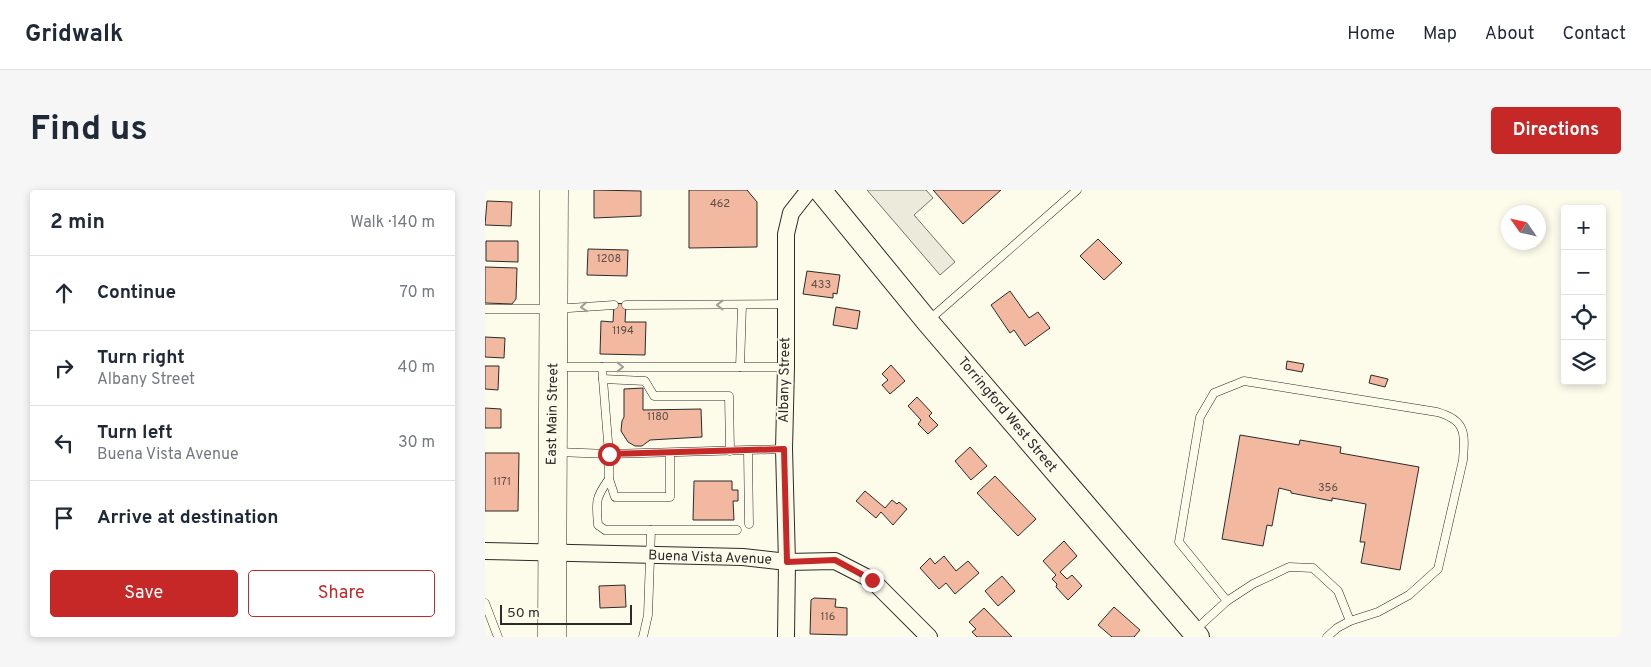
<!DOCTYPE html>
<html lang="en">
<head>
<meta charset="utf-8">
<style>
	:root { --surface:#fff; --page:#f6f6f7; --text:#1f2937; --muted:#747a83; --line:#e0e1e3; --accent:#c62828 }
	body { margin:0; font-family:Overpass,sans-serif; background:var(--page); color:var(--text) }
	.controls { position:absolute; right:15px; top:15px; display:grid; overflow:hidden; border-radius:5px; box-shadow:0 2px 8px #0003 }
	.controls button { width:45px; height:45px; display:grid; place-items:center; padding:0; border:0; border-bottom:1px solid var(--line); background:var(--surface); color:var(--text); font:25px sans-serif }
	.compass { position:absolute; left:1016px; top:15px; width:45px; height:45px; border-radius:50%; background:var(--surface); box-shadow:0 2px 8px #0003; rotate:304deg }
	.scale { position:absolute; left:15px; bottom:12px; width:132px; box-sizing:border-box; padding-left:5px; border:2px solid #2b2b2b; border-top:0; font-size:14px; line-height:18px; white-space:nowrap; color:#2b2b2b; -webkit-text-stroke:4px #fdfbea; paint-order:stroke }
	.stop { position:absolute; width:15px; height:15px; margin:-11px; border:4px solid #c62828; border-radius:50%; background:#fff }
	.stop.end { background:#c62828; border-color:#fff; box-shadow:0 1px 5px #0008 }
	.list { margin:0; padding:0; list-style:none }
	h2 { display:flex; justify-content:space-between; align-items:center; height:65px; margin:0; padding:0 20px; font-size:21px }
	h2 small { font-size:16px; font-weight:400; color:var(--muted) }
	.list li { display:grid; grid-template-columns:32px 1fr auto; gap:15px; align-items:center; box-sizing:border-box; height:75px; padding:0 20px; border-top:1px solid var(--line) }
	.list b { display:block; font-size:19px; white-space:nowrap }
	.list p { margin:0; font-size:16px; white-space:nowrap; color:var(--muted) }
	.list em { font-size:16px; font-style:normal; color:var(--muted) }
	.actions { display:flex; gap:10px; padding:15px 20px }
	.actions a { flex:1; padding:11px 0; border:1px solid var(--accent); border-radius:5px; text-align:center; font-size:18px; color:var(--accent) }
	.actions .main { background:var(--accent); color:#fff }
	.icon { flex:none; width:28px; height:28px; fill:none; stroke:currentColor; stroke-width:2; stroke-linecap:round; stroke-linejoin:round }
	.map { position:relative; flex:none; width:1136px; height:447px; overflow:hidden; border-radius:5px }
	header { display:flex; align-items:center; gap:30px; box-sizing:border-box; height:70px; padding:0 25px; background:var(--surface); border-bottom:1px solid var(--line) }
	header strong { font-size:24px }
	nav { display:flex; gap:28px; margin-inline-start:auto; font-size:18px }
	.intro { display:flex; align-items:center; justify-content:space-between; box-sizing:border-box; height:120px; padding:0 30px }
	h1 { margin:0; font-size:35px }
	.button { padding:12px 22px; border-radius:5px; background:var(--accent); color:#fff; font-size:18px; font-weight:700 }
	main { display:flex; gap:30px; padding:0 30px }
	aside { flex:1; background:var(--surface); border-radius:5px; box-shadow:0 2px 8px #0003 }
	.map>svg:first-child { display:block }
</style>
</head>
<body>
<header>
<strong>Gridwalk</strong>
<nav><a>Home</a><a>Map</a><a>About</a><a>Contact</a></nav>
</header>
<div class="intro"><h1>Find us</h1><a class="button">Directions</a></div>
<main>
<aside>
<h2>2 min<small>Walk · 140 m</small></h2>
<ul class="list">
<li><svg class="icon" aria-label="ahead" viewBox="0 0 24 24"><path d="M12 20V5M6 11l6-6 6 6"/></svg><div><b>Continue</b></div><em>70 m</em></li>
<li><svg class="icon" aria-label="right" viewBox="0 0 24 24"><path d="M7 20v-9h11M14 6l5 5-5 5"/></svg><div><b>Turn right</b><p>Albany Street</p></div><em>40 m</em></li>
<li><svg class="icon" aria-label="left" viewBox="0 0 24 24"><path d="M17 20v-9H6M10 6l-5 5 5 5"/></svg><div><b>Turn left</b><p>Buena Vista Avenue</p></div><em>30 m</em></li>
<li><svg class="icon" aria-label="arrive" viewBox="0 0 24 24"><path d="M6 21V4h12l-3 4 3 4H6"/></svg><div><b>Arrive at destination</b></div></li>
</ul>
<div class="actions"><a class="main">Save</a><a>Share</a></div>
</aside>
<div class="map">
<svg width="1136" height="447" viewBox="0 0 1136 447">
	<rect width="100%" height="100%" fill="#fdfbea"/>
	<!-- parking -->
	<polygon fill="#eceadb" stroke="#74746e" points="382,0 441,0 448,8 429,25 470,72 455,85"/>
	<!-- building -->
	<g fill="#f2b8a0" stroke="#2b2b2b">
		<polygon points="109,0 156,1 156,26 109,28"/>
		<polygon points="204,0 262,0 272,12 272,57 204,58"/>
		<polygon points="448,0 516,0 478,34"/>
		<polygon points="2,11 27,12 26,36 0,35"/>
		<polygon points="613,49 637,73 619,90 595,66"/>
		<polygon points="1,51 33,51 33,72 1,71"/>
		<polygon points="103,59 143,60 142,86 102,85"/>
		<polygon points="0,77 32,78 31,109 27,114 0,113"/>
		<polygon points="322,81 355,85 352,104 348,103 348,108 318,104"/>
		<polygon points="525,101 544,128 553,122 565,138 540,156 529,140 525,143 506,115"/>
		<polygon points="129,113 141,114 140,132 161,132 160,165 115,164 116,131 128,132"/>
		<polygon points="351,117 375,121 372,139 348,135"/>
		<polygon points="0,147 20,148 19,168 0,167"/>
		<polygon points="802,171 819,174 817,182 801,179"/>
		<polygon points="406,175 420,191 405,204 397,195 403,190 397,184"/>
		<polygon points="0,176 14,176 13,200 0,199"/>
		<polygon points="886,185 903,189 900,197 884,193"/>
		<polygon points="158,198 158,220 216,219 217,247 165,250 157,256 150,256 143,252 136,241 137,231 139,227 139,199"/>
		<polygon points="432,207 447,223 444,226 453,235 443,244 433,234 436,230 423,216"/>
		<polygon points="0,218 16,219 16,238 0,238"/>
		<polygon points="755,245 814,255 815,250 856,257 855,263 934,277 915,380 876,373 880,352 875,352 881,314 847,308 847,311 806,303 806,301 794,298 787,336 782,335 778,356 737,349"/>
		<polygon points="485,257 502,276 486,290 470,271"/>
		<polygon points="0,263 34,263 33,321 0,321"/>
		<polygon points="510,286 551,329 533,346 492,303"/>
		<polygon points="209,291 247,291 247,300 253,300 253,311 248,311 249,330 208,330"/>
		<polygon points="380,301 400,318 407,310 412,314 414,312 422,319 408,335 396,322 391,328 371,311"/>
		<polygon points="579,351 592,366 575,382 582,389 587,385 597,396 583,410 571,397 572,394 567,389 571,385 558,371"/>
		<polygon points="459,366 471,381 483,371 494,383 470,404 461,393 454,399 435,378 445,368 450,374"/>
		<polygon points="517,386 530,401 513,416 500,401"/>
		<polygon points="140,395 141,417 115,418 114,396"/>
		<polygon points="329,408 351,409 350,417 362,418 362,445 325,444 326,410"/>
		<polygon points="629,417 655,440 649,447 627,447 613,435"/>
		<polygon points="499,418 527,447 492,447 487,442 491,439 484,432"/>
	</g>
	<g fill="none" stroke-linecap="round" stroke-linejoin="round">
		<!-- lane casing -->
		<g stroke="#2b2b2b" stroke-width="9">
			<g id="lane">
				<polyline points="141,115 301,114"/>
				<polyline points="0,119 69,119 129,115"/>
				<polyline points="444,130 592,0"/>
				<polyline points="73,177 301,177"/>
				<polyline points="117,177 124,264 299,259"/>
				<polyline points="255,177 257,115"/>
				<polyline points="118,189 160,191 169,206 244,206 245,261"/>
				<polyline points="263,261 264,334"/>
				<polyline points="72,262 124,264 124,289 130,307 185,307 185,263"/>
				<path d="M124,289C110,308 111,312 113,335L120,340H252"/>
				<polyline points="742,411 768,394 804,377 828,378 853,401 865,431"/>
				<polyline points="0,413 13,447"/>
				<path d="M709,441L742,411L694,352L715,227L729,203L759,191L952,222C981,230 980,243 978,270L953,379L924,405L893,422L865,431L852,438L842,447"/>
				<polyline points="158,447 163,425 166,340"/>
			</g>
		</g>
		<!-- street casing -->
		<g stroke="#2b2b2b" stroke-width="18">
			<g id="street">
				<polyline points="0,361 258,367 302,372 350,371 387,390 444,447"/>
				<polyline points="301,447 302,372 299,259 301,177 301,44 306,23 324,0"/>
			</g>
		</g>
		<!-- secondary casing -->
		<g stroke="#2b2b2b" stroke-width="24">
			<polyline id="secondary" points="335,0 442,131 713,447"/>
		</g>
		<!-- highway casing -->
		<g stroke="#2b2b2b" stroke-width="29">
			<polyline id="highway" points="67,447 69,0"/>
		</g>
		<!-- lane -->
		<use href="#lane" stroke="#fdfbea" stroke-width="8"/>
		<!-- street -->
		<use href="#street" stroke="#fdfbea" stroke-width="16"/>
		<!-- secondary -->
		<use href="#secondary" stroke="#fdfbea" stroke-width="22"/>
		<!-- highway -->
		<use href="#highway" stroke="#fdfbea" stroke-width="28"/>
	</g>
	<!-- one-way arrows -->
	<defs><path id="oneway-chevron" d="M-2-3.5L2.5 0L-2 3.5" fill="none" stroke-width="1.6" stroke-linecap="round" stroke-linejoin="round" transform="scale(1.25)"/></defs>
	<g stroke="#9e9d94">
		<use href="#oneway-chevron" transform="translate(235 115) rotate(180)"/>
		<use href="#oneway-chevron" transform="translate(99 117) rotate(176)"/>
		<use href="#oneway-chevron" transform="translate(135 177)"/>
	</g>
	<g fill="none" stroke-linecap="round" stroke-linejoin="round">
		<!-- route -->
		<polyline stroke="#c62828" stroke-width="6" points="124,264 299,259 302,372 350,370 387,390"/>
	</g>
	<g text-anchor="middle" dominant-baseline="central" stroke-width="4" stroke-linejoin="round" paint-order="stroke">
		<!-- number labels -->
		<g font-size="11" fill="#5d4e48">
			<text x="235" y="14">462</text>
			<text x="124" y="69">1208</text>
			<text x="336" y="95">433</text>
			<text x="138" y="141">1194</text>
			<text x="173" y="227">1180</text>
			<text x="17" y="292">1171</text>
			<text x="843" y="298">356</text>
			<text x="343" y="427">116</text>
		</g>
		<!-- street labels -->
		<g font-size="14" fill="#2b2b2b" stroke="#fdfbea">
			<text transform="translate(300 190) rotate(-89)">Albany Street</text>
			<text transform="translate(68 224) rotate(-89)">East Main Street</text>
			<text transform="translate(522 225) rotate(50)">Torringford West Street</text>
			<text transform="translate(225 368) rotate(2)">Buena Vista Avenue</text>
		</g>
	</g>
</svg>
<div class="controls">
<button>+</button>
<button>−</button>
<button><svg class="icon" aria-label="locate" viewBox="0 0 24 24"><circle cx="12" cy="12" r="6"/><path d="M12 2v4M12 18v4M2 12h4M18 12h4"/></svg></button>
<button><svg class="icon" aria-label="layers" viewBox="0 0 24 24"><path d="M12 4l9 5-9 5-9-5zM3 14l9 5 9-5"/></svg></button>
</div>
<svg class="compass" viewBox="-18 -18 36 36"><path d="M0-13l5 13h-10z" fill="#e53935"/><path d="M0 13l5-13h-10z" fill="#747a83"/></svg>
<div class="scale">50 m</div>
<div class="stop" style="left:124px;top:264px"></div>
<div class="stop end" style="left:387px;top:390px"></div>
</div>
</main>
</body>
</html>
